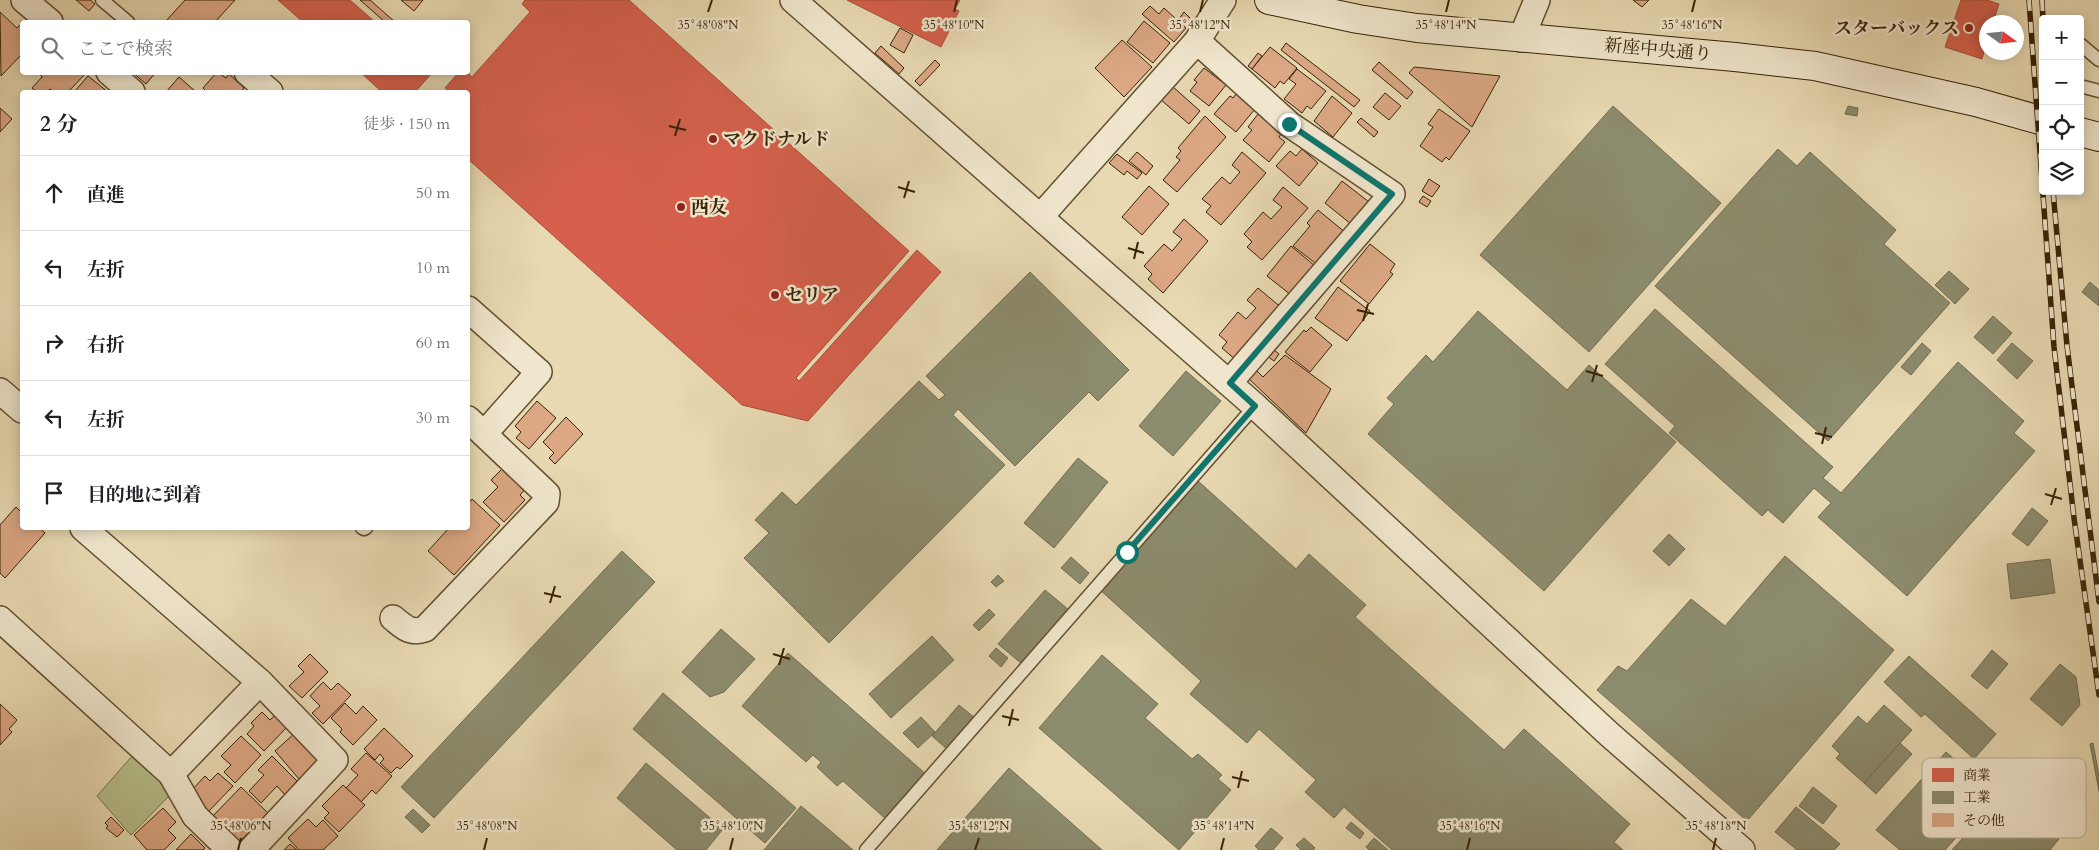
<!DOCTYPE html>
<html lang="ja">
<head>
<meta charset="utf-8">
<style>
	:root { --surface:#fff; --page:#f6f6f6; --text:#202124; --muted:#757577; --line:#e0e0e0 }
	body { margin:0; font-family:Cardo,"Noto Serif JP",serif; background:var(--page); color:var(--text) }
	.controls { position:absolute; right:15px; top:15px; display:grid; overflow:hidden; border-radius:5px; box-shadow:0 2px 12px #0003 }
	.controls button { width:45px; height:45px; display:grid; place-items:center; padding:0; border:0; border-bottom:1px solid var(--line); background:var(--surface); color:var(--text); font:25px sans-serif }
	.compass { position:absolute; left:1979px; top:15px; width:45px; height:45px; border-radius:50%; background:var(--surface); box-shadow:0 2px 12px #0003; rotate:105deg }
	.stop { position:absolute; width:15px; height:15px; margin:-11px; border:4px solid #0f766e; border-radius:50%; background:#fff }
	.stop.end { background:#0f766e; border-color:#fff; box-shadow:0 1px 5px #0008 }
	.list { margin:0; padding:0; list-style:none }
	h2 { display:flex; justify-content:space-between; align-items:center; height:65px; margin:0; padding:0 20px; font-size:21px }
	h2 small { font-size:16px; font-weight:400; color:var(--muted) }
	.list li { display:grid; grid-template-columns:32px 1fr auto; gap:15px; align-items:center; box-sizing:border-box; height:75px; padding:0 20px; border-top:1px solid var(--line) }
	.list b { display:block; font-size:19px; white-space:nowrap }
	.list em { font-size:16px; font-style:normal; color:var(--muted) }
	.icon { flex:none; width:28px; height:28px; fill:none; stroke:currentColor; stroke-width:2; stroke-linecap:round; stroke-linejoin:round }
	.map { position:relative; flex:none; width:2099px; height:850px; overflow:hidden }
	.search { position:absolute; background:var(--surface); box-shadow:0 2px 12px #0003; left:20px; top:20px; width:450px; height:55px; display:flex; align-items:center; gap:12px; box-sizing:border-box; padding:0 18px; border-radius:5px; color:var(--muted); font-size:19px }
	.panel { position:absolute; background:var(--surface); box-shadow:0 2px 12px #0003; left:20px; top:90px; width:450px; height:440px; border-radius:5px }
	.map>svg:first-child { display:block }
</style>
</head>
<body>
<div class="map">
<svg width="2099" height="850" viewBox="0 0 2099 850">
	<rect width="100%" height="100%" fill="#e8d9b2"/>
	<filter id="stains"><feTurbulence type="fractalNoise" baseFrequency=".004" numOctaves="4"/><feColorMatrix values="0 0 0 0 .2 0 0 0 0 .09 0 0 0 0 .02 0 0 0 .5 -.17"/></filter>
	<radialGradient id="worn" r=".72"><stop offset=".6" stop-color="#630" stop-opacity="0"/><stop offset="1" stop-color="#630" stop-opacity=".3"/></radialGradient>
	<!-- green -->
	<polygon fill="#b6bf8c" stroke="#767148" points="133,755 156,774 170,795 131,835 97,796"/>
	<!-- shops -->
	<g fill="#d6604d" stroke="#a64e37">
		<polygon points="278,0 350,0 375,22 303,22"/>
		<polygon points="525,0 629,0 909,251 796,378 799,381 917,250 941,272 808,421 742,405 468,159 468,92 451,92 445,88 459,72 467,72 472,77 530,12 522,4"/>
		<polygon points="847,0 960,0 955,9 959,11 941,47"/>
		<polygon points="1961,0 1987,0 1999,4 1993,22 1986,22 1986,44 1982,59 1945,47"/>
		<polygon points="360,72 431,72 432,73 415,92 382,92"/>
	</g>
	<!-- industry -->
	<g fill="#8c8c6e" stroke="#726c4e">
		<polygon points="1613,106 1721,203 1589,352 1480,255"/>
		<polygon points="1848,106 1858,108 1857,116 1845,114"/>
		<polygon points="1778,149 1797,166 1810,152 1896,230 1884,244 1950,303 1828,441 1655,286"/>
		<polygon points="1949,271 1969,289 1955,304 1935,285"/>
		<polygon points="1030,272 1129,370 1098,401 1089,392 1015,466 958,409 953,415 1005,465 829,643 744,558 769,533 755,520 782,492 796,505 919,381 939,400 945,395 926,376"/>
		<polygon points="2090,282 2099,290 2099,306 2082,292"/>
		<polygon points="1655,309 1833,467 1823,478 1841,493 1958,362 2024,421 2014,433 2035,451 1907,596 1818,517 1831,503 1814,488 1783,523 1768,510 1762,516 1669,433 1675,426 1605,364"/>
		<polygon points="1478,311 1567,390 1589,365 1676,442 1544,591 1368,434 1394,404 1387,398 1426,355 1433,362"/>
		<polygon points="1993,316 2012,333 1993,354 1974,337"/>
		<polygon points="1922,343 1931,351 1911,375 1901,367"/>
		<polygon points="2012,343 2033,361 2017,379 1997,360"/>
		<polygon points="1186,371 1221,401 1173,456 1139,426"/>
		<polygon points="1078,458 1108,482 1054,548 1024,523"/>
		<polygon points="1197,480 1296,569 1309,554 1366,605 1355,617 1504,750 1524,729 1630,824 1614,842 1623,850 1392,850 1344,807 1334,818 1305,792 1316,780 1259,729 1247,743 1190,694 1201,681 1099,589"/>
		<polygon points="2032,508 2048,521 2028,546 2012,534"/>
		<polygon points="1669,534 1685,549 1669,566 1653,551"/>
		<polygon points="622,551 655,582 434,818 401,787"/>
		<polygon points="1785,556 1894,650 1747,821 1597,690 1618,666 1627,671 1691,599 1725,626"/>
		<polygon points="1071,557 1089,573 1080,584 1061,568"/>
		<polygon points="2050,559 2055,593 2011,599 2007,564"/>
		<polygon points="998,575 1004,581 996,587 991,582"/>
		<polygon points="1045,590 1069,610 1022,664 998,644"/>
		<polygon points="989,609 995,615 979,631 973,625"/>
		<polygon points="721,629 755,659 724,692 710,697 682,672"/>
		<polygon points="932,636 954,660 891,718 869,694"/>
		<polygon points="996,648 1008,658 1001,667 989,656"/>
		<polygon points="1992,650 2008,664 1987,689 1971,676"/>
		<polygon points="788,653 927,775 887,820 843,781 837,786 817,767 821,762 813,755 806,762 742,706"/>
		<polygon points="1102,655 1158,704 1145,718 1192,759 1198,754 1222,775 1218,779 1231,790 1179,850 1039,728"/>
		<polygon points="1909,656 1996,734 1974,759 1925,714 1921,717 1884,682"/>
		<polygon points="2060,664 2076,677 2080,705 2062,726 2030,699"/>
		<polygon points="663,693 796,808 765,843 633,729"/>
		<polygon points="959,705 975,718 948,750 932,736"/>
		<polygon points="1884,705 1912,730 1864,783 1836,758 1840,754 1832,746 1858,716 1867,724"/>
		<polygon points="921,717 935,732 918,748 903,733"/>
		<polygon points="1900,743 1912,754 1876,794 1864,783"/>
		<polygon points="2093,743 2099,776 2099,791 2090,744"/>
		<polygon points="1946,752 1995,794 1945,850 1900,850 1876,830"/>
		<polygon points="646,763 723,829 706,850 677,850 617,798"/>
		<polygon points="1009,768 1102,850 937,850"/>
		<polygon points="1813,787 1837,806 1823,824 1799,806"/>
		<polygon points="2005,791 2059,839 2050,850 1952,850"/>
		<polygon points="801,806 853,850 764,850"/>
		<polygon points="1796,807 1840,844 1834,850 1797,850 1775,832"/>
		<polygon points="413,809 430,825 422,833 405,817"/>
		<polygon points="1351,822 1364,833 1360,839 1346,828"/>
		<polygon points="1271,828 1283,838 1273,850 1259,850 1255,846"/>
		<polygon points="1304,838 1315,848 1313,850 1301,850 1296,845"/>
		<polygon points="1374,838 1388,850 1369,850 1366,847"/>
	</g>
	<!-- building -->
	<g fill="#dba784" stroke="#372305">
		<polygon points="76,0 90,0 95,4 89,11"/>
		<polygon points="185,0 235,0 215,22 165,22"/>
		<polygon points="360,0 370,0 395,22 385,22"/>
		<polygon points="401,0 423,0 414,11"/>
		<polygon points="1633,0 1649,0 1642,7"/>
		<polygon points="1150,6 1159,14 1164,8 1186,28 1174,42 1142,14"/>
		<polygon points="0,12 17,28 25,20 28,22 22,22 22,54 1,76"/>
		<polygon points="1184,12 1192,20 1187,26 1179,19"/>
		<polygon points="1144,21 1170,43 1153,63 1127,42"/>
		<polygon points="900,28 913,35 904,53 890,45"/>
		<polygon points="1122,40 1152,67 1124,97 1095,68"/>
		<polygon points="1286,43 1360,100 1354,107 1281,50"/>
		<polygon points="881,46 904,68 899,74 875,53"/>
		<polygon points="1270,47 1297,68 1284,84 1280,81 1275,88 1252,69"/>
		<polygon points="1258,53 1262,56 1252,69 1248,66"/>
		<polygon points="935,60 940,65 920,86 915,81"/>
		<polygon points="1379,62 1413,92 1407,99 1372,70"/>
		<polygon points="1414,67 1500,76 1472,127 1409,73"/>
		<polygon points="1204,68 1226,85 1209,106 1190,91 1197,82 1194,80"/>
		<polygon points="1297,69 1326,91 1311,109 1307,106 1302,113 1284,99 1296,84 1289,79"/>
		<polygon points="38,72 86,72 86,73 68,92 54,92 50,89 47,92 37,92 32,88 42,77"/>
		<polygon points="132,72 156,72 146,84"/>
		<polygon points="217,72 226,78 229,74 244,88 241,92 207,92 203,88"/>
		<polygon points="88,76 108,92 74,92"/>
		<polygon points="179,77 196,92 166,92"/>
		<polygon points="1172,86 1200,111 1189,124 1160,99"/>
		<polygon points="1385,93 1401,106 1389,120 1373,107"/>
		<polygon points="1236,94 1255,109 1236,132 1214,114 1230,96 1233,98"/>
		<polygon points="1332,96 1352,113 1333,137 1314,121"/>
		<polygon points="0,108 12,119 0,132"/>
		<polygon points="1439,109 1470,131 1449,160 1446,157 1442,162 1420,146 1433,127 1428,124"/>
		<polygon points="1258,114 1281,134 1279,137 1285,142 1269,162 1243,140 1252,130 1248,127"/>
		<polygon points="1205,116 1226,137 1177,192 1163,180 1180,160 1176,157 1181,151 1178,148"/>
		<polygon points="1361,118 1378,132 1374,137 1357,122"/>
		<polygon points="1302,149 1318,163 1299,186 1276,166 1290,151 1296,156"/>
		<polygon points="1137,152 1153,166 1146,175 1129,161"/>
		<polygon points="1242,152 1266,173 1221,225 1206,212 1211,206 1202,199 1222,177 1230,184 1240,172 1232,165"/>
		<polygon points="1117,154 1142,173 1137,179 1127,171 1124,175 1109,163"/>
		<polygon points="1429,179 1440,186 1432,197 1422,191"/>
		<polygon points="1342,181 1369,202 1351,224 1325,203"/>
		<polygon points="1149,186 1169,204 1142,235 1122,217"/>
		<polygon points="1283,187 1308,208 1262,260 1247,247 1252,242 1244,234 1263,212 1271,219 1282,207 1273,200"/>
		<polygon points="1423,196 1431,201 1427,207 1419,202"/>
		<polygon points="1318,210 1346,233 1319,266 1293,246 1310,226 1307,223"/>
		<polygon points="1184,219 1208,241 1163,293 1148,279 1152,274 1144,266 1164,244 1172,251 1182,239 1173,232"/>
		<polygon points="1370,244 1395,264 1390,272 1393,274 1369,304 1340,281"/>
		<polygon points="1291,246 1315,266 1291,295 1267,276"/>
		<polygon points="1338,287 1370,311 1347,341 1315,318"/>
		<polygon points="1258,288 1283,309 1237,361 1222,348 1227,342 1219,335 1238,312 1246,319 1256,308 1247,300"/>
		<polygon points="1311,327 1332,345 1310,372 1285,352 1304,330 1306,332"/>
		<polygon points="1273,349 1279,354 1274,361 1267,356"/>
		<polygon points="1285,355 1331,389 1306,433 1248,378 1256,370 1263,377"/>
		<polygon points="537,401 556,418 529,449 516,438 521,432 515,426"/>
		<polygon points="566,417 583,434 555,464 549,458 554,453 543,442"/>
		<polygon points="502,469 510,476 511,474 526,488 520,495 525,500 504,522 483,502 498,487 491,480"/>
		<polygon points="472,499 500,525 454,575 428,551 449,528 468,528 468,504"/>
		<polygon points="16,507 22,513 22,528 39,528 45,533 5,578 0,573 0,525"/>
		<polygon points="310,654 328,672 302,698 289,686 304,672 298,666"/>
		<polygon points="323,682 331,690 338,683 351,695 323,724 312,713 320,706 310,696"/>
		<polygon points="345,703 356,714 363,706 377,720 353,745 340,732 342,729 331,718"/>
		<polygon points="0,704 17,720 9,729 12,732 0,745"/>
		<polygon points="262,712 270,720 277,713 289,725 264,751 247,734 254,726 251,723"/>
		<polygon points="384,728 413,756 400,769 397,767 391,773 380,763 384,759 380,754 375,760 364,749"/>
		<polygon points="295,733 319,761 299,779 275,751"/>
		<polygon points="241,736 261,755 235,783 224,772 231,765 221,756"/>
		<polygon points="366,753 392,776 376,794 372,790 361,802 346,788 358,775 351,769"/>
		<polygon points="272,756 299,783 286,796 277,786 261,803 249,791 264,775 258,770"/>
		<polygon points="218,773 233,786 209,811 190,792 205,776 210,781"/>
		<polygon points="343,785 365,805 339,832 324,818 329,813 322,806"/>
		<polygon points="241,787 268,813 237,844 211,818"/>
		<polygon points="163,808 176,822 168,830 176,838 164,850 147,850 134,835"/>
		<polygon points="111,817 124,830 117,837 106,828 108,826 105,823"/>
		<polygon points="308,819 316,827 323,820 338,836 323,850 299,850 288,838"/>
		<polygon points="191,834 205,848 203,850 176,850"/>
		<polygon points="290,844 297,850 284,850"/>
	</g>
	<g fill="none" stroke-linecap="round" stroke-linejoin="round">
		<!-- lane casing -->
		<g stroke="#635030" stroke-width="15">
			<g id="lane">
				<polyline points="102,0 128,22"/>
				<polyline points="2080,44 2099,60"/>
				<polyline points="2080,86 2099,91"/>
				<polyline points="362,528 364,529 366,528"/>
				<polyline points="866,850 1255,406"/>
			</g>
		</g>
		<!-- street casing -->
		<g stroke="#635030" stroke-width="28">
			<g id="street">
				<polyline points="24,0 50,22"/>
				<polyline points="793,0 1255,406 1610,735 1742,850"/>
				<polyline points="1521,39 1537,0"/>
				<polyline points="1197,41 1289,124 1392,194 1229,383"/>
				<polyline points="109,72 132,92"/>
				<polyline points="247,72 270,92"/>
				<polyline points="1041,216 1197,41 1223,0"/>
				<polyline points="468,309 539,372 484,434"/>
				<polyline points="0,391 22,410"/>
				<polyline points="83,528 260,682 335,760 251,850"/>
				<path d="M393,618C404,627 410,634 425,629L546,502L547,494L468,419"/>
				<polyline points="0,619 171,774 195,816 230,850"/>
				<polyline points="171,774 260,682"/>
			</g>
		</g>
		<!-- secondary casing -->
		<g stroke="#372305" stroke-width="30">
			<g id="secondary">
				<polyline points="1269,0 1358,19 1417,28 1735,57 1815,66 1976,102 2043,121"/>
				<polyline points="2080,132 2099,137"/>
			</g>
		</g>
		<!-- lane -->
		<use href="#lane" stroke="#f0e6cd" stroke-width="12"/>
		<!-- street -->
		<use href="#street" stroke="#f0e6cd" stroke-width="25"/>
		<!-- secondary -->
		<use href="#secondary" stroke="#f0e6cd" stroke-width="28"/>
		<!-- rail casing -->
		<g stroke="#372305" stroke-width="5.5">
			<g id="rail">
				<polyline points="2029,0 2054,347 2074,518 2099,695"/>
				<polyline points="2042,0 2043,19"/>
				<polyline points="2053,191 2067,346 2099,602"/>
			</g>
		</g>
		<!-- rail -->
		<use href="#rail" stroke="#f0e6cd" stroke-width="4" stroke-dasharray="11" stroke-linecap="butt"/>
	</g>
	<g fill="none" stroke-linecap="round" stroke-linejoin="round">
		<!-- route -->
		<polyline stroke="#0f766e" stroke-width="6" points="1127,552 1255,406 1230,383 1392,194 1289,124"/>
	</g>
	<!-- ticks -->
	<path fill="none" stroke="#372305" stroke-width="2" d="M708,12L712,0M954,12L957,0M1200,12L1203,0M1446,12L1449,0M1692,12L1695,0M669,126L686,130M675,136L680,119M898,187L915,192M904,198L909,181M1128,248L1144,253M1134,259L1138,242M1357,310L1374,314M1363,321L1368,304M1586,371L1603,376M1592,382L1597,365M1815,433L1832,437M1822,444L1826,427M2045,494L2062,499M2051,505L2056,488M544,593L561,597M550,603L555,586M773,654L790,659M779,665L784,648M1002,716L1019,720M1009,726L1013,709M1232,777L1249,781M1238,788L1242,771M238,850L241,838M484,850L487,838M730,850L733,838M975,850L979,838M1221,850L1224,838M1467,850L1470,838M1713,850L1716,838"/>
	<!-- markers -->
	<g fill="#8f2418" stroke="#f0e6cd" stroke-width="2">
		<circle cx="1969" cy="28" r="5"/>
		<circle cx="713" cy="139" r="5"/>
		<circle cx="681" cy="207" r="5"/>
		<circle cx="775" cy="295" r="5"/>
	</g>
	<g text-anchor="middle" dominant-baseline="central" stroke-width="5" stroke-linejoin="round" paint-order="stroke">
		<!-- poi labels -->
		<g font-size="18" font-weight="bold" fill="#372305" stroke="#f0e6cd" text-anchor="start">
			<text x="1959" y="28" text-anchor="end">スターバックス</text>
			<text x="723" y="139">マクドナルド</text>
			<text x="691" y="207">西友</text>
			<text x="785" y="295">セリア</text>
		</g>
		<!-- street labels -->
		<g font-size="18" fill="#372305" stroke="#f0e6cd">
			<text transform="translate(1658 50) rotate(5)">新座中央通り</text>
		</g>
	</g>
	<!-- legend -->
	<rect x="1922" y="758" width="164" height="80" rx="8" fill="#f0e6cd" stroke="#b8ac91" stroke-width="1"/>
	<rect x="1932" y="768" width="22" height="14" fill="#d6604d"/>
	<rect x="1932" y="791" width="22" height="13" fill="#8c8c6e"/>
	<rect x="1932" y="813" width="22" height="14" fill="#dba784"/>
	<g font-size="14" fill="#372305">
		<text x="1963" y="780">商業</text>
		<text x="1963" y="802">工業</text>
		<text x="1963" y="825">その他</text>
	</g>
	<g font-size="12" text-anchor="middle" fill="#372305" stroke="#f0e6cd" stroke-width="5" stroke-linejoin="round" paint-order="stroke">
		<text x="708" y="29">35°48'08"N</text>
		<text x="954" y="29">35°48'10"N</text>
		<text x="1200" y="29">35°48'12"N</text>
		<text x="1446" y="29">35°48'14"N</text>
		<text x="1692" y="29">35°48'16"N</text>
		<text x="241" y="830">35°48'06"N</text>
		<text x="487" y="830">35°48'08"N</text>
		<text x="733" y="830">35°48'10"N</text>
		<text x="979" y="830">35°48'12"N</text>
		<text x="1224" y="830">35°48'14"N</text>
		<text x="1470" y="830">35°48'16"N</text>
		<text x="1716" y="830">35°48'18"N</text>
	</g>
	<rect width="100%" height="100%" filter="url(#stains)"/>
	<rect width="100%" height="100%" fill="url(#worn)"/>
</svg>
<div class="controls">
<button>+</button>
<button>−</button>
<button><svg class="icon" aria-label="locate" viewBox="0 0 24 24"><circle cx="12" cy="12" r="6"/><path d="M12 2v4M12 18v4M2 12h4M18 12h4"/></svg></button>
<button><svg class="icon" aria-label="layers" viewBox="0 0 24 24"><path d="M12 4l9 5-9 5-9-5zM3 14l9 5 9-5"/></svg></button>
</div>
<svg class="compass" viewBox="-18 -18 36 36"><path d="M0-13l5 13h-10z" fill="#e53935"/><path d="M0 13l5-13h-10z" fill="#757577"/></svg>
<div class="stop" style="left:1127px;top:552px"></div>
<div class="stop end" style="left:1289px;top:124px"></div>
<div class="search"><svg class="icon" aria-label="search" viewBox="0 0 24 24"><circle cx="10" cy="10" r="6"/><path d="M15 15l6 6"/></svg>ここで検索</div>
<section class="panel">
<h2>2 分<small>徒歩 · 150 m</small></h2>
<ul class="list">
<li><svg class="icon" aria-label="ahead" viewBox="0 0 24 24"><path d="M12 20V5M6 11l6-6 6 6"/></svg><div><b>直進</b></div><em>50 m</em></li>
<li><svg class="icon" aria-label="left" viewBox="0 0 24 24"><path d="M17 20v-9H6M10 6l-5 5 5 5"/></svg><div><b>左折</b></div><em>10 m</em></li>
<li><svg class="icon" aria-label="right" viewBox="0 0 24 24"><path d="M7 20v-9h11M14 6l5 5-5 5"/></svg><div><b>右折</b></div><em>60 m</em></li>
<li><svg class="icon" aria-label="left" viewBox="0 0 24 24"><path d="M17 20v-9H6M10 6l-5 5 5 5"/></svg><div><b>左折</b></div><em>30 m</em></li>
<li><svg class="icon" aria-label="arrive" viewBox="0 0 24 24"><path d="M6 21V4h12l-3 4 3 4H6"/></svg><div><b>目的地に到着</b></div></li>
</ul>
</section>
</div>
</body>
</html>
